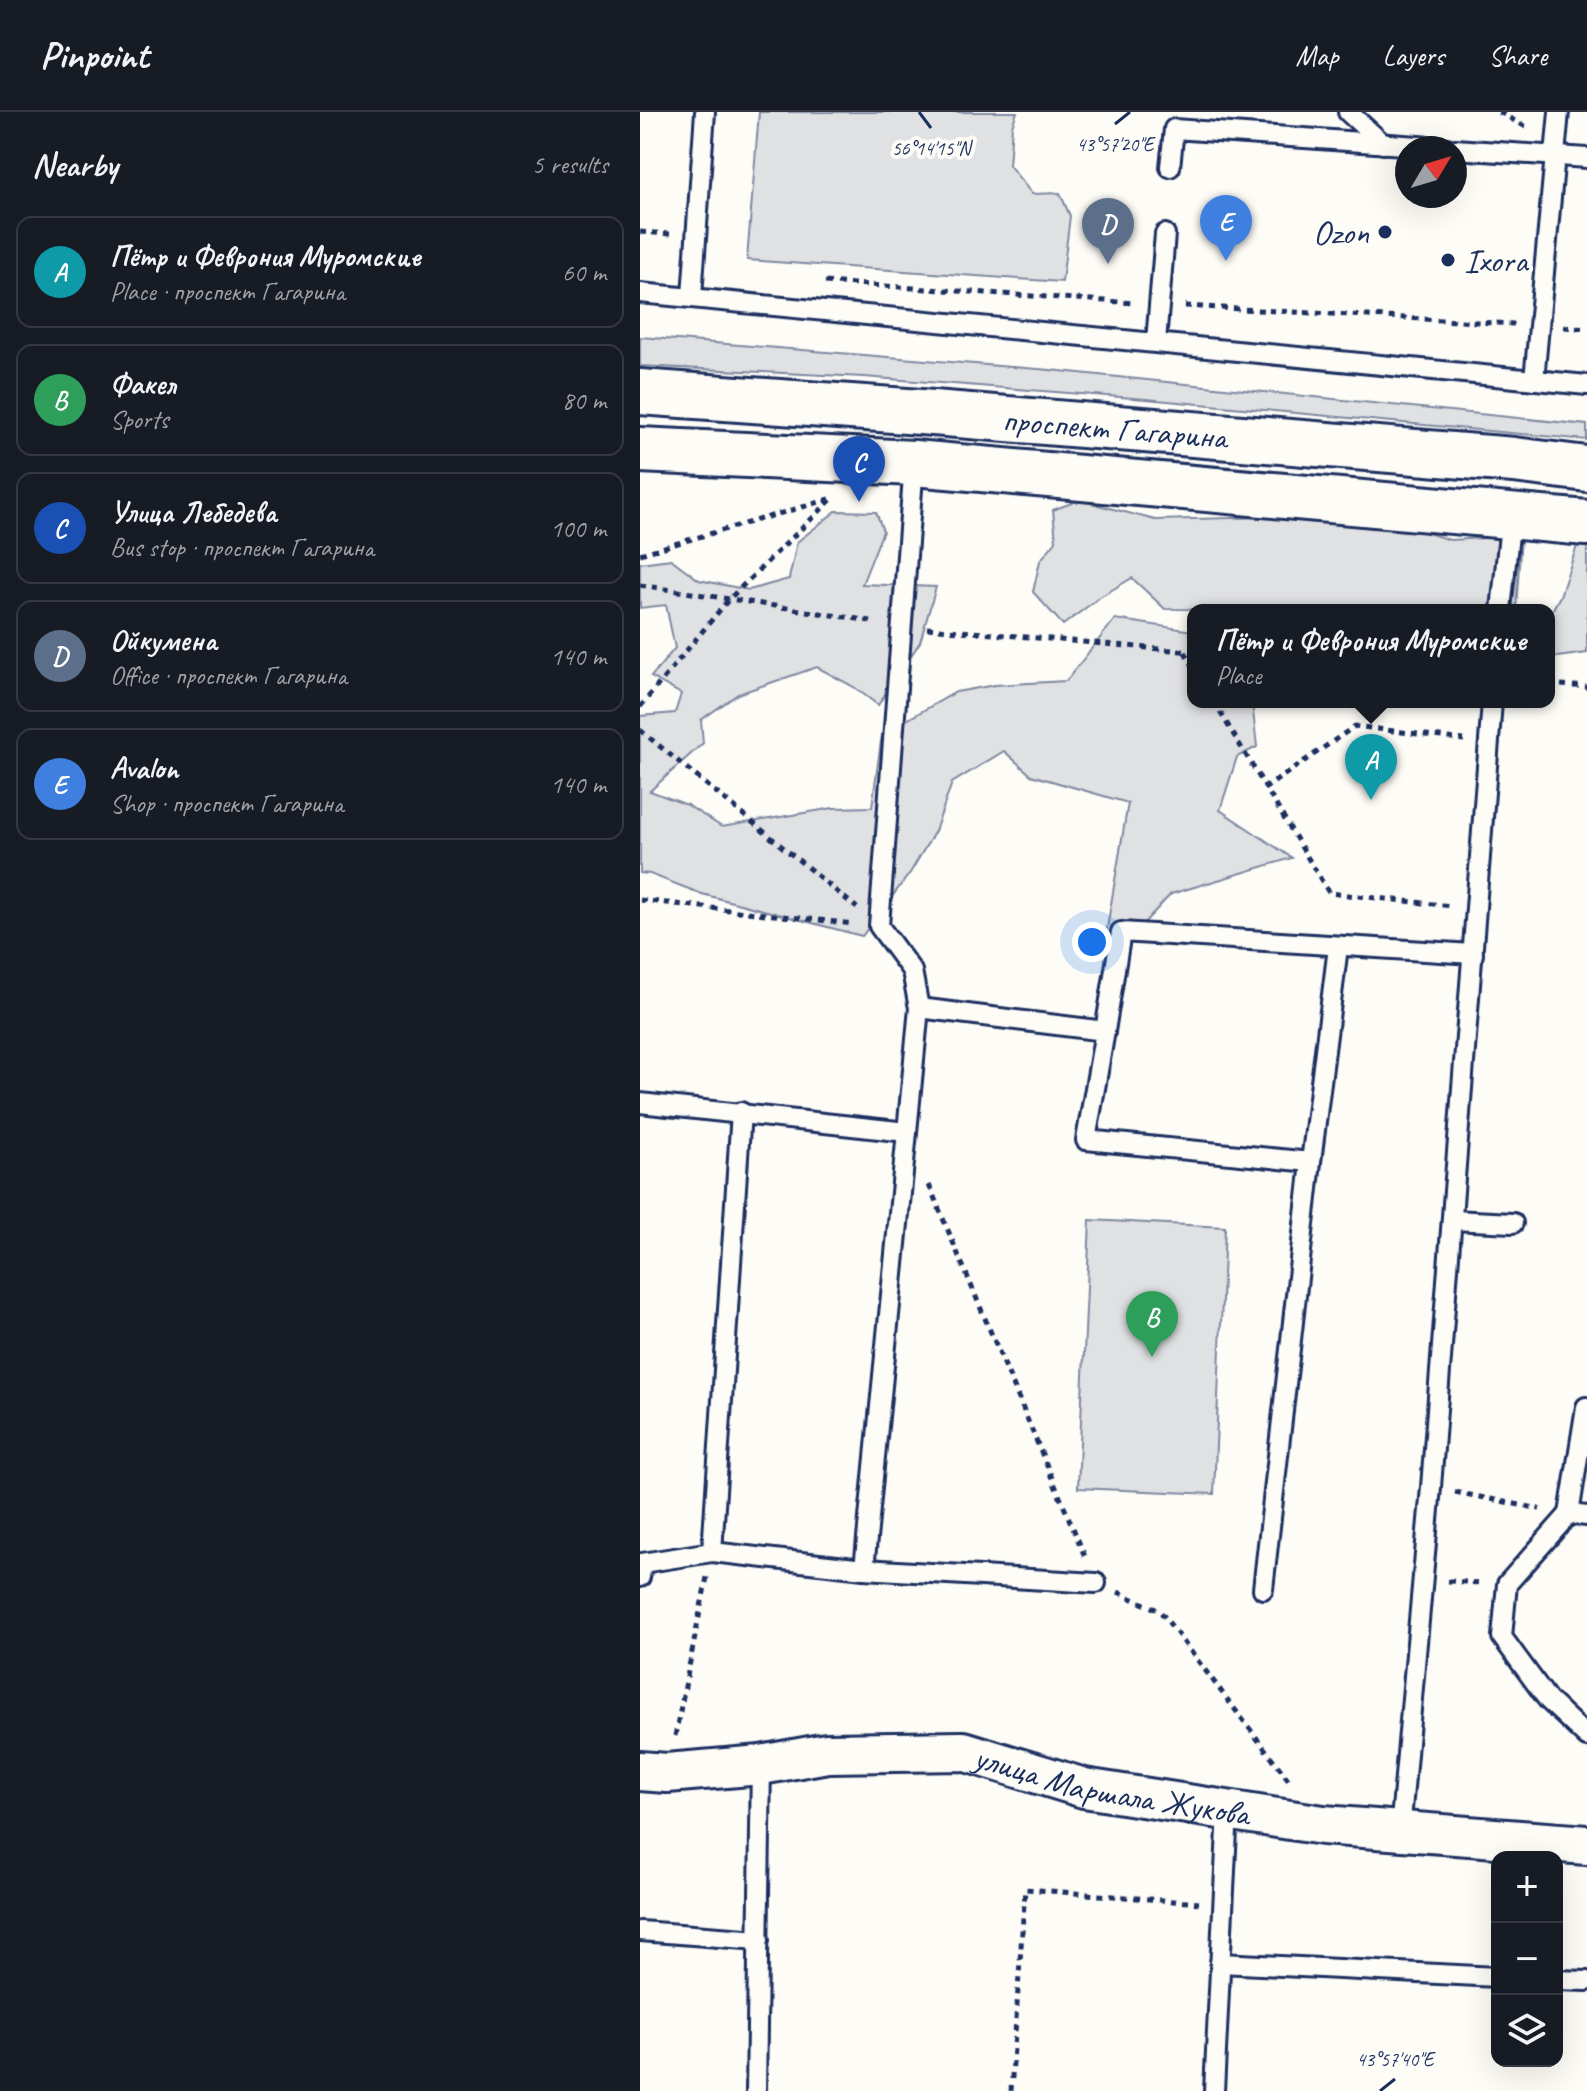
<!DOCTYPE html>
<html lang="en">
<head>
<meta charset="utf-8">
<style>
	:root { --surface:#171b24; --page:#20242c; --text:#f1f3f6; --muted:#9ea1a6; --line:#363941; --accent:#919bb2 }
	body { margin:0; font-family:Caveat,sans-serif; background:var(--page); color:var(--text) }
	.controls { position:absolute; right:24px; bottom:24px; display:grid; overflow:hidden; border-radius:16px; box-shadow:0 8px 32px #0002 }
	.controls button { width:72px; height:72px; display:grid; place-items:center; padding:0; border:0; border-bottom:2px solid var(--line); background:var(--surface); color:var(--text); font:40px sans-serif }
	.compass { position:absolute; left:755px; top:24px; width:72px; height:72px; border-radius:50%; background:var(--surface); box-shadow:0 8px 32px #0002; rotate:52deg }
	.you { position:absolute; left:452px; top:830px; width:28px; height:28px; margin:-20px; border:6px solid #fff; border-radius:50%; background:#1a73e8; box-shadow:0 0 0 12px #1a73e833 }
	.badge { display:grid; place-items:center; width:52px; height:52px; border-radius:50%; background:var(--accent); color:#fff; font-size:26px; font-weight:700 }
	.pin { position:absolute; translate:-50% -66px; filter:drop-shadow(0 2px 4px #0008) }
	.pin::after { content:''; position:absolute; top:42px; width:28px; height:24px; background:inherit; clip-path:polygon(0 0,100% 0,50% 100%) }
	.popup { position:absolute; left:547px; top:492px; width:368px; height:104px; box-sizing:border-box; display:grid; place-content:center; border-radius:16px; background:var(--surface); filter:drop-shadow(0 2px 6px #0005); font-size:26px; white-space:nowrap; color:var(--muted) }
	.popup b { font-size:30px; color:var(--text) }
	.popup::after { content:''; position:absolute; left:50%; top:100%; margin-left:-16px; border:16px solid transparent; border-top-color:var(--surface) }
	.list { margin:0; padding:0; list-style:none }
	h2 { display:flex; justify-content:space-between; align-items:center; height:104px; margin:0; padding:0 32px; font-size:34px }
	h2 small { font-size:26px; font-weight:400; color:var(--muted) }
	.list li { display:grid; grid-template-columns:52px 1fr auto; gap:24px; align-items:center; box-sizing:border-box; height:112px; margin:0 16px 16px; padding:0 16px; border:2px solid var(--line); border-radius:16px }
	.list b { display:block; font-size:30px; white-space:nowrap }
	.list p { margin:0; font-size:26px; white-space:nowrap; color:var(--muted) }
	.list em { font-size:26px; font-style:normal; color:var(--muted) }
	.icon { flex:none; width:44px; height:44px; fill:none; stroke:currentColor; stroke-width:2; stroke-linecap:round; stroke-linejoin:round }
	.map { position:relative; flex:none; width:947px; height:1979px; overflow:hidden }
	header { display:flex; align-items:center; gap:48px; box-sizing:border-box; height:112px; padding:0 40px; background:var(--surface); border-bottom:2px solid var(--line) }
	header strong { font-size:38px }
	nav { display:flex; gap:44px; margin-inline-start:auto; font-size:28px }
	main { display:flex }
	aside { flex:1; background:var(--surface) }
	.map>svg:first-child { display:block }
</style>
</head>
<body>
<header>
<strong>Pinpoint</strong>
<nav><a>Map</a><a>Layers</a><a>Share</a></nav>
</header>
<main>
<aside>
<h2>Nearby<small>5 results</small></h2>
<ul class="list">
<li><span class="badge" style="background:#0f9aa8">A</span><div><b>Пётр и Феврония Муромские</b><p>Place · проспект Гагарина</p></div><em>60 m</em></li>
<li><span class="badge" style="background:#2e9e5b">B</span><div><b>Факел</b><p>Sports</p></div><em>80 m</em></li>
<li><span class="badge" style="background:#1a4fb4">C</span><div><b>Улица Лебедева</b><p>Bus stop · проспект Гагарина</p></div><em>100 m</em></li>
<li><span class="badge" style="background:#5c6f8a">D</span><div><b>Ойкумена</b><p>Office · проспект Гагарина</p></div><em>140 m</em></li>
<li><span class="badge" style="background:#3f7fe0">E</span><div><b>Avalon</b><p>Shop · проспект Гагарина</p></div><em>140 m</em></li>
</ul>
</aside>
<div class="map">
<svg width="947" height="1979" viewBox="0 0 947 1979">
	<rect width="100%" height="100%" fill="#fdfcf7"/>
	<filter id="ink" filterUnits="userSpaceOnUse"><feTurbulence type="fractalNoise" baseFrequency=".0125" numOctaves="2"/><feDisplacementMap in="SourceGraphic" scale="16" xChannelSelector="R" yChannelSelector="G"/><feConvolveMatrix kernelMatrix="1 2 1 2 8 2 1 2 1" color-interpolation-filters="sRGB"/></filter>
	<g filter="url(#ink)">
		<!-- green -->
		<g fill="#e0e1e3" stroke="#7e88a0" stroke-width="2">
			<polygon points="119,0 377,0 372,14 369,53 392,82 420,81 430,104 422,170 107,148"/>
			<polygon points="0,225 410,258 947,313 947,328 506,287 224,265 0,254"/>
			<polygon points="439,388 515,408 671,404 752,410 810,428 881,424 876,498 525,497 492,466 460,485 423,513 393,480 400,449 416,429 413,398"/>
			<polygon points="196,399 236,400 243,419 222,472 296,475 280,530 238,593 214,575 177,555 98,582 61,608 63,631 10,679 47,693 82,715 193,696 232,695 242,622 316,580 355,573 426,569 475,507 553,519 553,590 612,590 617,635 597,645 580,698 652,746 531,782 500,815 466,822 488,691 391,663 364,639 312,671 295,719 270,761 222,824 62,782 10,762 0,761 0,604 35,601 41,582 11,565 35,536 26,493 0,496 0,451 31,447 59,468 109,478 149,467 157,430"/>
			<polygon points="938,431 947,432 947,541 909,546 909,504 920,484"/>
			<polygon points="450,1108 585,1115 574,1382 438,1376"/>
		</g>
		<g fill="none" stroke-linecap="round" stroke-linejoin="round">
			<!-- service casing -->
			<g stroke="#1b2f5e" stroke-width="24">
				<g id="service">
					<polyline points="708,0 743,32"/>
					<polyline points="815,37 947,46"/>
					<polyline points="530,55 534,17 807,36"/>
					<polyline points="0,181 947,273"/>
					<polyline points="52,184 65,0"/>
					<polyline points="516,230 525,122"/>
					<polyline points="894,268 919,0"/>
					<polyline points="861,498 871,403"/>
					<polyline points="279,896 465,919 446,1028 671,1050 698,835"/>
					<polyline points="465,919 481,820 833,842"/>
					<polyline points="0,991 267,1020 279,896 272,859 239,814 274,351"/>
					<polyline points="812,1108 873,1111"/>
					<polyline points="929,1402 946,1295"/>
					<polyline points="947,1404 929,1402 867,1472 862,1525 908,1588 947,1625"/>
					<polyline points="72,1440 224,1457 456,1471"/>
					<polyline points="224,1457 267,1020"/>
					<polyline points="0,1465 2,1451 72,1440 101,1000"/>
					<polyline points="623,1477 671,1050"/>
					<polyline points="760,1720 791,1375 852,590"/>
					<polyline points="0,1819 119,1828"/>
					<polyline points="580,1851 857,1865"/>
					<polyline points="917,1868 947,1869"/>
					<polyline points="116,1979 121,1653"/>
					<polyline points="574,1979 588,1698"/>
				</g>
			</g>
			<!-- minor casing -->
			<g stroke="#1b2f5e" stroke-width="44">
				<g id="minor">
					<path id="s1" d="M0,1659L27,1661L121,1653L187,1641L323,1639L444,1676L683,1713L947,1733"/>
				</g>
			</g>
			<!-- primary casing -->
			<g stroke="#1b2f5e" stroke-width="50">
				<g id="primary">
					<path id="s2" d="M0,280L281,300L874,348L947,357"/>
					<polyline points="0,338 274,351 947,411"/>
				</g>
			</g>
			<!-- path -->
			<g stroke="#1b2f5e" stroke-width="5" stroke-dasharray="6 6" stroke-linecap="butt">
				<polyline points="859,0 886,15"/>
				<polyline points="0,120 31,122"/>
				<polyline points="185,170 495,191"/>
				<polyline points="545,194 874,212"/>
				<polyline points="924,215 947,217"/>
				<polyline points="0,442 190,387"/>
				<polyline points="0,473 237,510"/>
				<polyline points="287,516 553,540"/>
				<polyline points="545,540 553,554"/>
				<polyline points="909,572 947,575"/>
				<polyline points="574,590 689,781 812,794"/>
				<polyline points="0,595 89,487 192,387"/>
				<polyline points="0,618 217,796"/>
				<polyline points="624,677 715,614 824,628"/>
				<polyline points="0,788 214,812"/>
				<polyline points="289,1073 446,1447"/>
				<polyline points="815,1380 900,1397"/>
				<polyline points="808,1469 842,1471"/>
				<polyline points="478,1480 520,1499 651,1671"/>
				<polyline points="35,1624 67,1465"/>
				<polyline points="371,1979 385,1777 559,1791"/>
			</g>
			<!-- service -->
			<use href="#service" stroke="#fdfcf7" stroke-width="18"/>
			<!-- minor -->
			<use href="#minor" stroke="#fdfcf7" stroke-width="38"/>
			<!-- primary -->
			<use href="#primary" stroke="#fdfcf7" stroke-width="44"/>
		</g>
	</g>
	<!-- ticks -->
	<path fill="none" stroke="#1b2f5e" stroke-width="3" d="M279,0L291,16M475,12L490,0M740,1979L755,1967"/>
	<!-- markers -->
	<g fill="#1b2f5e" stroke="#fdfcf7" stroke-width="3">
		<circle cx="745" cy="120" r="8"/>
		<circle cx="808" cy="148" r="8"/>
	</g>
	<g text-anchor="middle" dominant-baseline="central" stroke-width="8" stroke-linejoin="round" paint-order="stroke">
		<!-- poi labels -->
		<g font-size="34" fill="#1b2f5e" stroke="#fdfcf7" text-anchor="end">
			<text x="729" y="120">Ozon</text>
			<text x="824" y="148" text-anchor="start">Ixora</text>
		</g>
		<!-- street labels -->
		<g font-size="34" fill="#1b2f5e" stroke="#fdfcf7">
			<text stroke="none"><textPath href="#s2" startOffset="476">проспект Гагарина</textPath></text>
			<text stroke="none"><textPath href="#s1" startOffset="478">улица Маршала Жукова</textPath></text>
		</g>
	</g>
	<g font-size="20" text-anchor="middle" fill="#1b2f5e" stroke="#fdfcf7" stroke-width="8" stroke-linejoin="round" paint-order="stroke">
		<text x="475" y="39">43°57'20"E</text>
		<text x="291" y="43">56°14'15"N</text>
		<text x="755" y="1954">43°57'40"E</text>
	</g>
</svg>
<div class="controls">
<button>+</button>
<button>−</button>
<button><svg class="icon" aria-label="layers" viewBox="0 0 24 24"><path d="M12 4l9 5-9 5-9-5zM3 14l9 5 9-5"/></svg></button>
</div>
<svg class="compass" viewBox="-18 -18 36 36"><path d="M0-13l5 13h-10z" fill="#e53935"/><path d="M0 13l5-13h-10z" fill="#9ea1a6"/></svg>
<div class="you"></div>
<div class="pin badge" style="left:731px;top:688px;background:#0f9aa8">A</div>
<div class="popup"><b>Пётр и Феврония Муромские</b>Place</div>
<div class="pin badge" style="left:512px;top:1245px;background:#2e9e5b">B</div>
<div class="pin badge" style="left:219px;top:390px;background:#1a4fb4">C</div>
<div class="pin badge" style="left:468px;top:152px;background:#5c6f8a">D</div>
<div class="pin badge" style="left:586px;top:149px;background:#3f7fe0">E</div>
</div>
</main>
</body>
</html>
